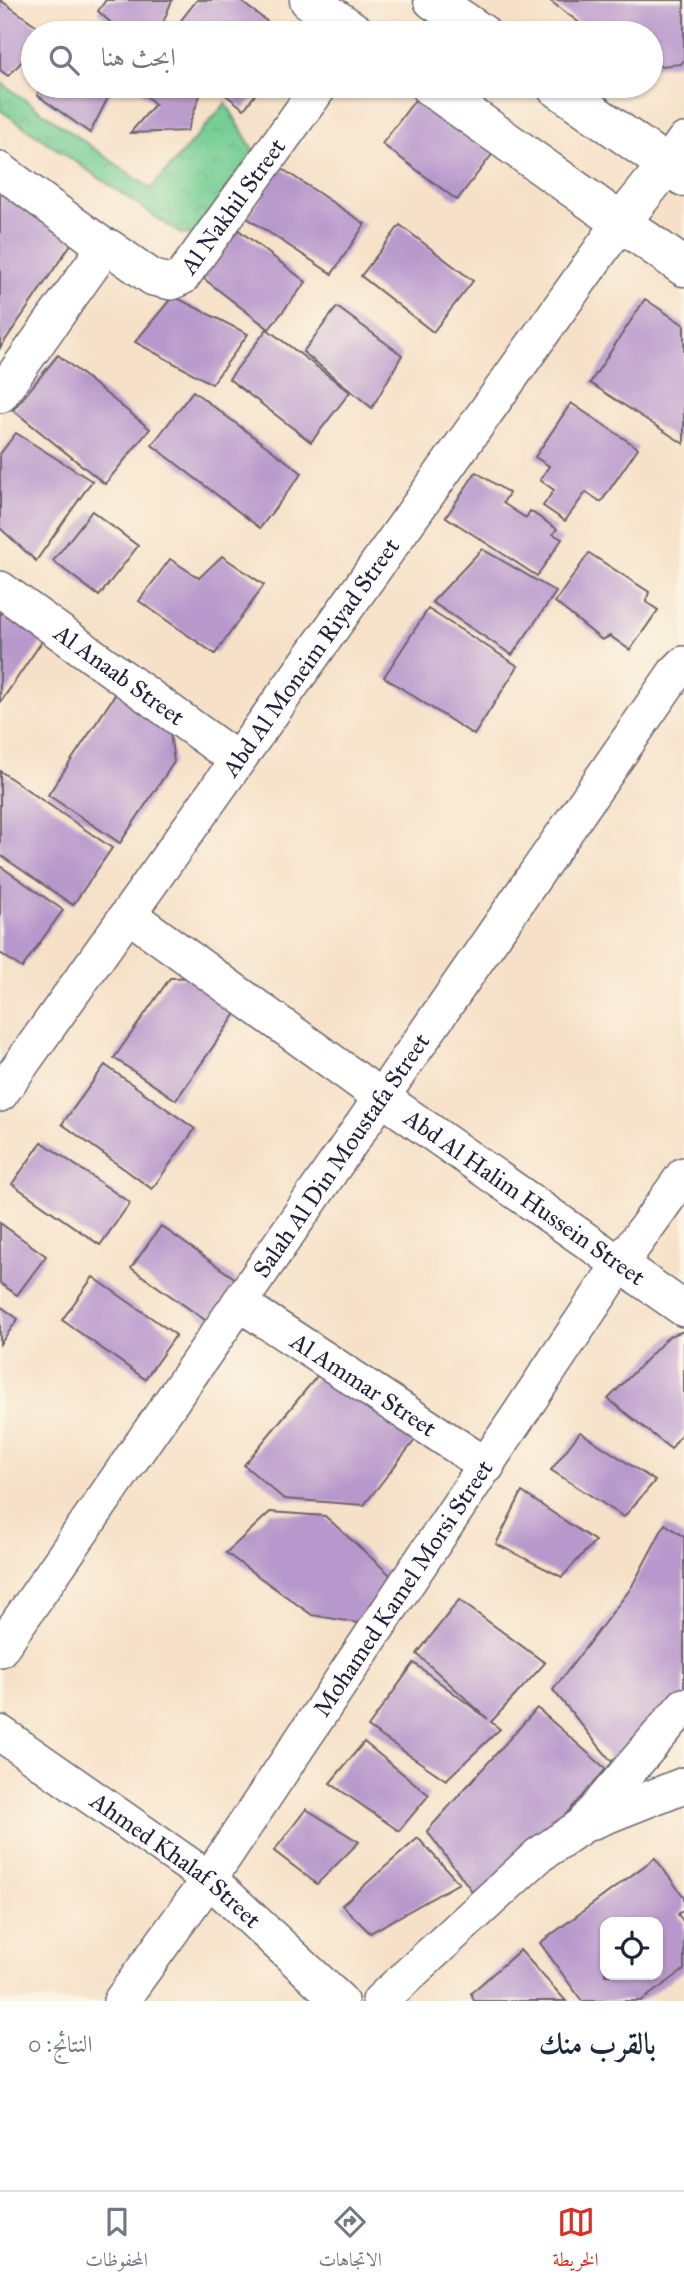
<!DOCTYPE html>
<html lang="ar">
<head>
<meta charset="utf-8">
<style>
	:root { --surface:#fff; --page:#f2f2f3; --text:#1f2937; --muted:#747a83; --line:#e0e1e3; --accent:#d93025 }
	body { margin:0; font-family:"IM FELL Great Primer",Amiri,serif; background:var(--page); color:var(--text); direction:rtl }
	.controls { position:absolute; right:21px; bottom:21px; display:grid; overflow:hidden; border-radius:14px; box-shadow:0 2px 5px #0004 }
	.controls button { width:63px; height:63px; display:grid; place-items:center; padding:0; border:0; border-bottom:2px solid var(--line); background:var(--surface); color:var(--text); font:35px sans-serif }
	.list { margin:0; padding:0; list-style:none }
	h2 { display:flex; justify-content:space-between; align-items:center; height:91px; margin:0; padding:0 28px; font-size:30px }
	h2 small { font-size:23px; font-weight:400; color:var(--muted) }
	.icon { flex:none; width:38px; height:38px; fill:none; stroke:currentColor; stroke-width:2; stroke-linecap:round; stroke-linejoin:round }
	.map { position:relative; flex:none; width:684px; height:2001px; overflow:hidden; direction:ltr }
	.search { position:absolute; background:var(--surface); box-shadow:0 2px 5px #0004; left:21px; right:21px; top:21px; height:77px; display:flex; align-items:center; gap:18px; box-sizing:border-box; padding:0 24px; border-radius:38px; color:var(--muted); font-size:26px }
	.sheet { height:189px; background:var(--surface) }
	nav { display:flex; justify-content:space-around; align-items:center; box-sizing:border-box; height:98px; border-top:2px solid var(--line); background:var(--surface); font-size:19px; color:var(--muted) }
	nav a { display:grid; justify-items:center; gap:4px }
	nav .on { color:var(--accent) }
	.map>svg:first-child { display:block }
</style>
</head>
<body>
<div class="map">
<svg width="684" height="2001" viewBox="0 0 684 2001">
	<defs>
		<pattern id="park-crowns" width="20" height="18" patternUnits="userSpaceOnUse" patternTransform="scale(1.75)"><rect width="20" height="18" fill="#76ce94"/><path d="M2 6a3 3 0 1 1 6 0M12 15a3 3 0 1 1 6 0" fill="none" stroke="#66b180"/></pattern>
	</defs>
	<rect width="100%" height="100%" fill="#fcf5e5"/>
	<filter id="ink" filterUnits="userSpaceOnUse"><feTurbulence type="fractalNoise" baseFrequency=".0143" numOctaves="2"/><feDisplacementMap in="SourceGraphic" scale="14" xChannelSelector="R" yChannelSelector="G"/><feConvolveMatrix kernelMatrix="1 2 1 2 8 2 1 2 1" color-interpolation-filters="sRGB"/></filter>
	<filter id="wash" filterUnits="userSpaceOnUse"><feTurbulence type="fractalNoise" baseFrequency=".00686" numOctaves="4" result="noise"/><feDisplacementMap in="SourceGraphic" scale="28" xChannelSelector="R" yChannelSelector="G"/><feGaussianBlur stdDeviation="1.57" result="paint"/><feColorMatrix in="noise" values="0 0 0 0 0 0 0 0 0 0 0 0 0 0 0 0 0 1.4 0 .05"/><feComposite in="paint" operator="in"/></filter>
	<g filter="url(#wash)">
		<rect width="100%" height="100%" fill="#f6e1c8"/>
		<!-- park -->
		<polygon fill="url(#park-crowns)" stroke="#4c7868" stroke-width="2" points="0,82 151,189 226,103 258,159 196,235 181,234 0,110"/>
		<g id="blocks">
			<!-- building -->
			<g fill="#b898cc" fill-rule="evenodd">
				<polygon points="0,0 47,33 33,33 33,50 8,76 0,70"/>
				<polygon points="106,0 172,0 159,33 122,33 98,11"/>
				<polygon points="197,0 239,0 282,33 171,33"/>
				<polygon points="549,0 684,0 684,60 681,64 651,67 651,33 593,33"/>
				<polygon points="42,86 110,86 113,88 90,133 37,95"/>
				<polygon points="135,86 183,86 200,95 187,131 130,133 155,104"/>
				<polygon points="214,86 262,86 244,109"/>
				<polygon points="421,92 497,148 457,200 382,144"/>
				<polygon points="281,168 365,224 332,274 247,218"/>
				<polygon points="0,178 78,234 0,348"/>
				<polygon points="227,221 306,282 269,329 190,268"/>
				<polygon points="400,225 473,281 433,332 361,276"/>
				<polygon points="173,296 248,334 212,384 135,342"/>
				<polygon points="645,299 684,325 684,444 590,383"/>
				<polygon points="337,307 402,355 372,408 303,352"/>
				<polygon points="267,329 350,392 311,442 229,379"/>
				<polygon points="58,355 150,429 105,484 13,410"/>
				<polygon points="193,391 302,473 260,528 152,445"/>
				<polygon points="571,403 638,448 601,502 586,492 565,521 543,506 554,490 540,480 549,466 535,457"/>
				<polygon points="16,433 92,481 36,561 0,528 0,454"/>
				<polygon points="476,472 509,493 503,503 526,518 530,511 557,529 553,534 562,539 537,576 446,517"/>
				<polygon points="92,511 138,546 99,596 53,561"/>
				<polygon points="482,549 556,592 512,655 432,602"/>
				<polygon points="589,553 649,592 646,602 658,610 630,650 610,636 602,640 555,602"/>
				<polygon points="222,556 264,585 215,654 139,601 170,559 199,578"/>
				<polygon points="0,608 45,637 0,703"/>
				<polygon points="428,609 518,666 474,735 384,677"/>
				<polygon points="117,692 169,726 174,762 120,843 48,795"/>
				<polygon points="0,771 112,848 73,905 0,855"/>
				<polygon points="0,866 63,910 22,968 0,953"/>
				<polygon points="208,977 244,1002 176,1100 114,1058 170,978"/>
				<polygon points="105,1065 195,1129 152,1189 62,1124"/>
				<polygon points="42,1142 130,1203 100,1245 12,1184"/>
				<polygon points="0,1223 46,1256 17,1295 0,1283"/>
				<polygon points="161,1226 237,1280 208,1322 131,1268"/>
				<polygon points="93,1277 176,1335 145,1379 62,1320"/>
				<polygon points="0,1306 18,1319 0,1344"/>
				<polygon points="684,1331 684,1430 671,1449 608,1399 669,1336"/>
				<polygon points="322,1370 419,1435 364,1505 284,1499 244,1465"/>
				<polygon points="580,1432 655,1481 624,1517 551,1470"/>
				<polygon points="522,1492 595,1541 562,1577 496,1544"/>
				<polygon points="270,1512 325,1516 397,1581 364,1624 312,1615 226,1553"/>
				<polygon points="665,1524 684,1537 684,1701 663,1723 611,1761 553,1690 631,1588"/>
				<polygon points="459,1600 545,1663 491,1722 500,1729 446,1780 368,1727 414,1663 488,1719 417,1654"/>
				<polygon points="537,1708 606,1769 484,1907 427,1831"/>
				<polygon points="364,1742 429,1795 399,1831 330,1783"/>
				<polygon points="306,1809 359,1842 317,1884 274,1851"/>
				<polygon points="418,1838 459,1883 370,1933 342,1905"/>
				<path d="M655,1858L684,1897V1910L678,1914L684,1923V1970L641,2001H582L540,1943ZM605,1922H658V1975H605Z"/>
				<polygon points="520,1950 566,2001 474,2001 471,1993"/>
			</g>
		</g>
	</g>
	<g filter="url(#ink)">
		<use href="#blocks" fill-opacity="0" stroke="#6c656c" stroke-width="2"/>
		<g fill="none" stroke-linecap="round" stroke-linejoin="round">
			<!-- street casing -->
			<g stroke="#6c656c" stroke-width="38">
				<g id="street">
					<polyline points="667,165 684,141"/>
					<polyline points="0,170 105,247"/>
					<path id="s1" d="M0,395L105,247H109L153,278L171,282L182,277L320,86"/>
					<path id="s2" d="M0,589L237,760"/>
					<path id="s3" d="M129,915L381,1097L684,1309"/>
					<path id="s4" d="M0,1094L621,222"/>
					<path id="s5" d="M239,1303L487,1466"/>
					<path id="s6" d="M0,1649L675,673L684,664"/>
					<path id="s7" d="M0,1733L209,1879L340,2001"/>
					<polyline points="585,1822 684,1706"/>
					<path id="s8" d="M121,2001L209,1879L620,1264L684,1175"/>
					<polyline points="380,2001 539,1855 583,1825 684,1785"/>
				</g>
			</g>
			<!-- secondary casing -->
			<g stroke="#6c656c" stroke-width="41">
				<g id="secondary">
					<polyline points="309,0 356,33"/>
					<polyline points="433,0 481,33"/>
					<polyline points="429,86 684,267"/>
					<polyline points="555,86 684,177"/>
					<polyline points="621,222 667,165"/>
				</g>
			</g>
			<!-- street -->
			<use href="#street" stroke="#fff" stroke-width="35"/>
			<!-- secondary -->
			<use href="#secondary" stroke="#fff" stroke-width="38"/>
		</g>
	</g>
	<g text-anchor="middle" dominant-baseline="central" stroke-width="5" stroke-linejoin="round" paint-order="stroke">
		<!-- street labels -->
		<g font-size="24" fill="#22223b" stroke="#fcf5e5">
			<text stroke="none"><textPath href="#s1" startOffset="357">Al Nakhil Street</textPath></text>
			<text stroke="none"><textPath href="#s4" startOffset="536">Abd Al Moneim Riyad Street</textPath></text>
			<text stroke="none"><textPath href="#s2" startOffset="147">Al Anaab Street</textPath></text>
			<text stroke="none"><textPath href="#s6" startOffset="600">Salah Al Din Moustafa Street</textPath></text>
			<text stroke="none"><textPath href="#s3" startOffset="486">Abd Al Halim Hussein Street</textPath></text>
			<text stroke="none"><textPath href="#s5" startOffset="149">Al Ammar Street</textPath></text>
			<text stroke="none"><textPath href="#s8" startOffset="500">Mohamed Kamel Morsi Street</textPath></text>
			<text stroke="none"><textPath href="#s7" startOffset="217">Ahmed Khalaf Street</textPath></text>
		</g>
	</g>
</svg>
<div class="controls">
<button><svg class="icon" aria-label="locate" viewBox="0 0 24 24"><circle cx="12" cy="12" r="6"/><path d="M12 2v4M12 18v4M2 12h4M18 12h4"/></svg></button>
</div>
<div class="search"><svg class="icon" aria-label="search" viewBox="0 0 24 24"><circle cx="10" cy="10" r="6"/><path d="M15 15l6 6"/></svg>ابحث هنا</div>
</div>
<section class="sheet">
<h2>بالقرب منك<small>النتائج: 0</small></h2>
<ul class="list">
</ul>
</section>
<nav>
<a class="on"><svg class="icon" aria-label="map" viewBox="0 0 24 24"><path d="M3 6l6-2 6 2 6-2v14l-6 2-6-2-6 2zM9 4v14M15 6v14"/></svg>الخريطة</a>
<a><svg class="icon" aria-label="directions" viewBox="0 0 24 24"><path d="M12 3l9 9-9 9-9-9zM9 14v-3h6M13 9l2 2-2 2"/></svg>الاتجاهات</a>
<a><svg class="icon" aria-label="saved" viewBox="0 0 24 24"><path d="M7 4h10v16l-5-4-5 4z"/></svg>المحفوظات</a>
</nav>
</body>
</html>
